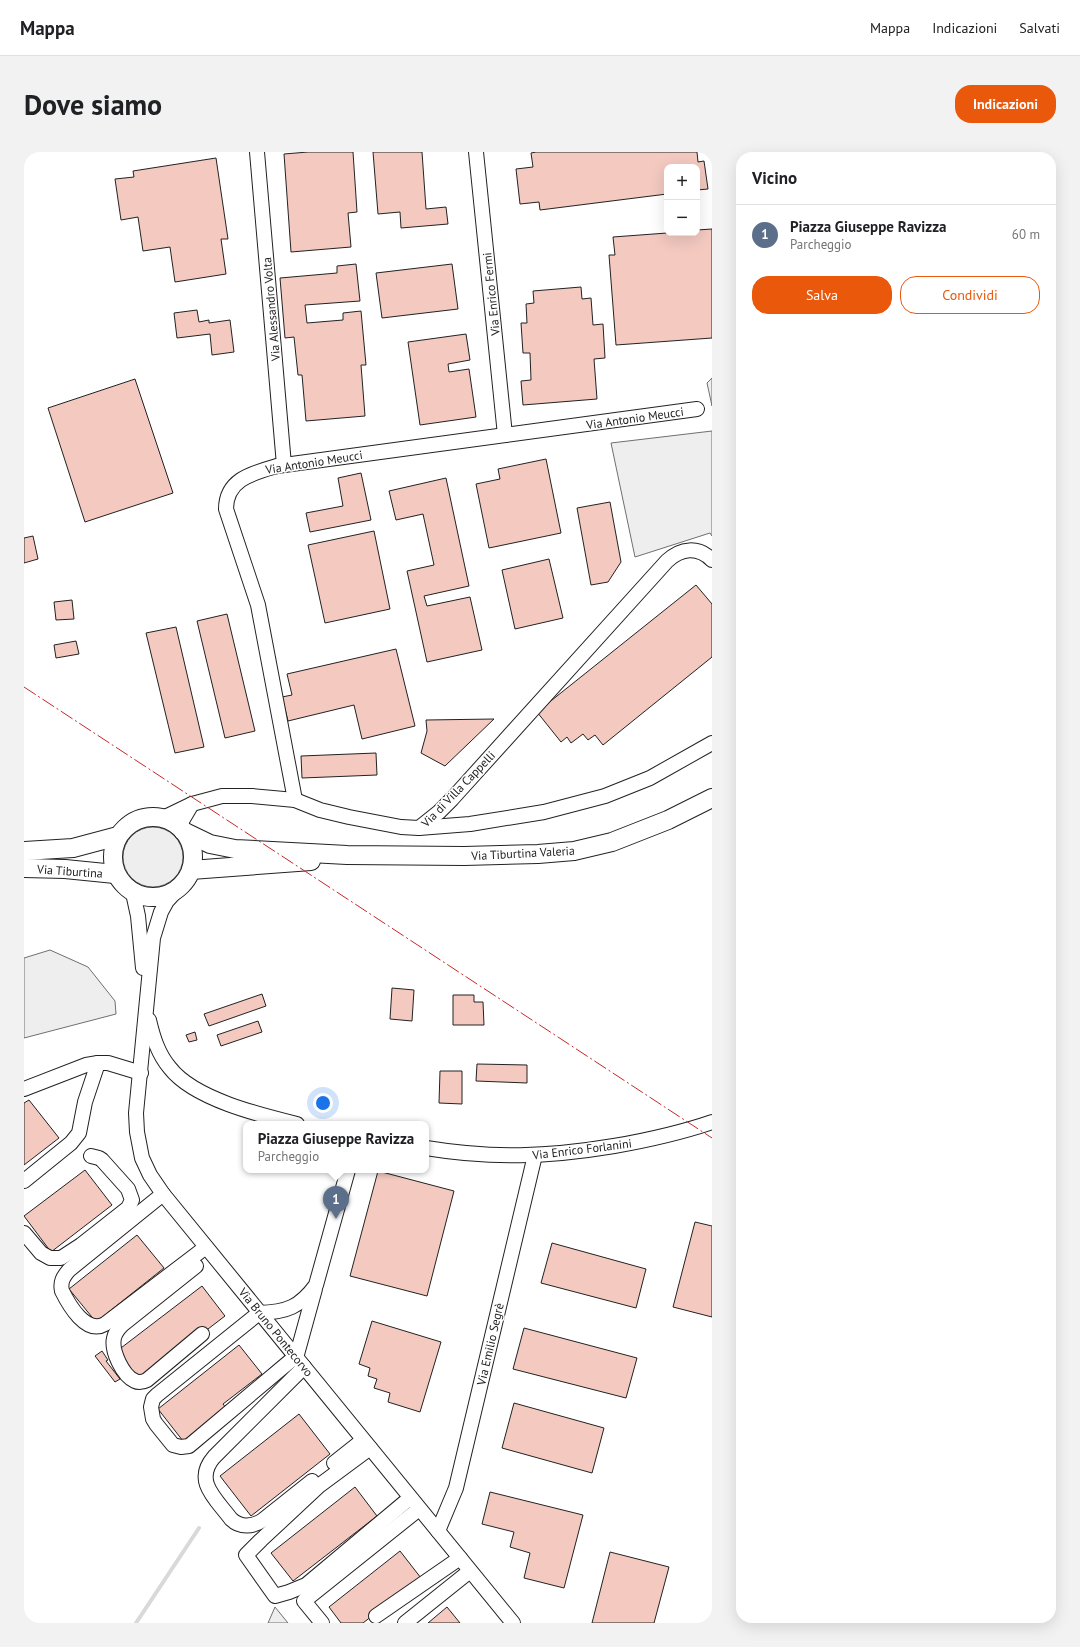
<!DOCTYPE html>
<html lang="it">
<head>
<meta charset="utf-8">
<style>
	:root { --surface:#fff; --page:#f2f2f2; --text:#202124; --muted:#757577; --line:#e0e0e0; --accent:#ea580c }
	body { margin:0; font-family:"PT Sans",sans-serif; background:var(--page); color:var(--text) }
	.controls { position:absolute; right:12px; top:12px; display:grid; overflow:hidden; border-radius:8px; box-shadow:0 4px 16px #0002 }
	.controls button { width:36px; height:36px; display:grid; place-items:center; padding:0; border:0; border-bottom:1px solid var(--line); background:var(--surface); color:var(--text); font:20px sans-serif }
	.you { position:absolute; left:299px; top:951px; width:14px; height:14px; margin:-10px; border:3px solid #fff; border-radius:50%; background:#1a73e8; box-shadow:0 0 0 6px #1a73e833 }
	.badge { display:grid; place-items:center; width:26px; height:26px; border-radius:50%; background:var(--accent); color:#fff; font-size:13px; font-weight:700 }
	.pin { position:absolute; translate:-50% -33px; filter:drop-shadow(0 1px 2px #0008) }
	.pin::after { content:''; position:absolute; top:21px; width:14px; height:12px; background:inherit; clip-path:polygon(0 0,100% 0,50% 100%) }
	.popup { position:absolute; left:219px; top:969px; width:186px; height:52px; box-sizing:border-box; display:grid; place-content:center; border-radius:8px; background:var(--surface); filter:drop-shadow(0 1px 3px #0005); font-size:13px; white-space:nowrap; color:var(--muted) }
	.popup b { font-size:15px; color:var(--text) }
	.popup::after { content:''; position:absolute; left:50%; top:100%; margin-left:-8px; border:8px solid transparent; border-top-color:var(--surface) }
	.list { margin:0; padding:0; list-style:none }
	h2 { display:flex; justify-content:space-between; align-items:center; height:52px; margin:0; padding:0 16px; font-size:17px }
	h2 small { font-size:13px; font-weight:400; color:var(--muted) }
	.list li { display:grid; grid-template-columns:26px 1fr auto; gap:12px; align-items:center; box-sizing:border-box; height:60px; padding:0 16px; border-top:1px solid var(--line) }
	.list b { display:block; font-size:15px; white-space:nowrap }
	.list p { margin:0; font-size:13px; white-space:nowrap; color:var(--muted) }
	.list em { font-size:13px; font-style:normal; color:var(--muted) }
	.actions { display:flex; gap:8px; padding:12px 16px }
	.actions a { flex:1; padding:9px 0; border:1px solid var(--accent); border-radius:16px; text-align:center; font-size:14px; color:var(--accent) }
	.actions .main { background:var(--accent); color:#fff }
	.map { position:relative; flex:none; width:688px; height:1471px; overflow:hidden; border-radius:16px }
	header { display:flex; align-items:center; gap:24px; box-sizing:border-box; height:56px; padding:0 20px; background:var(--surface); border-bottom:1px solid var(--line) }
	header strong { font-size:19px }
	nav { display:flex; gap:22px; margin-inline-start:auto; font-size:14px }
	.intro { display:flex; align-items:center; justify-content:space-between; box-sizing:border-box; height:96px; padding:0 24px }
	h1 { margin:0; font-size:28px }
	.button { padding:10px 18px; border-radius:16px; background:var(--accent); color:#fff; font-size:14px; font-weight:700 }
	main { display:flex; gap:24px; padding:0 24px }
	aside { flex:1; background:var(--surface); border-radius:16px; box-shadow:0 4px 16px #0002 }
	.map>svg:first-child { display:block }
</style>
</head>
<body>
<header>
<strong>Mappa</strong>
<nav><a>Mappa</a><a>Indicazioni</a><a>Salvati</a></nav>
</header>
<div class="intro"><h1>Dove siamo</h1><a class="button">Indicazioni</a></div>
<main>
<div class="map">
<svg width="688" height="1471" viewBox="0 0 688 1471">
	<rect width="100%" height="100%" fill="#fff"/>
	<!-- green -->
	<g fill="#eee" stroke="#6f6f6f">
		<polygon points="688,226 688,254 683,231"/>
		<polygon points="688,279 688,384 686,381 611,405 587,291"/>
		<circle cx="129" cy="705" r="30"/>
		<polygon points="26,798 64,815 91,849 92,862 0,886 0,806"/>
		<polygon points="251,1455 264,1471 244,1471"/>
	</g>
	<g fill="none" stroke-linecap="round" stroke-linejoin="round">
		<!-- stream -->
		<polyline stroke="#d9d9d9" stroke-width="4" points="112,1471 175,1376"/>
	</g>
	<!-- building -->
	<g fill="#f3c9c0" stroke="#222">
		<polygon points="284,0 329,0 333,60 324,61 327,95 267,100 260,2"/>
		<polygon points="349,0 398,0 402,57 422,55 424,72 377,76 376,60 354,62"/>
		<polygon points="512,0 673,0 674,10 680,9 684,37 673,38 673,15 643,15 643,42 516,58 515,50 496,52 492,17 509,15 507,1"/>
		<polygon points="192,6 204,87 197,87 202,122 151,130 146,95 119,99 114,65 97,68 91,27 110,25 109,19"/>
		<polygon points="688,77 688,186 592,193 585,103 591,103 589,85 643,81 673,81 673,78"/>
		<polygon points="332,112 336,149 281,153 283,171 319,168 319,161 337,159 342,213 337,213 341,264 282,269 278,223 274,223 270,185 261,186 256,126 313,121 313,114"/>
		<polygon points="428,112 434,157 358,166 352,121"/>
		<polygon points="557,135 558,147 567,146 569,173 579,172 581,206 570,207 573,247 499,253 497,229 507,228 506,201 499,201 497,171 503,171 502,152 510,151 509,139"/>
		<polygon points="173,158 175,170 185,168 185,171 206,168 210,200 188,203 186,182 153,186 150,161"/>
		<polygon points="442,182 446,208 424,212 425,220 445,217 452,265 396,273 384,190"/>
		<polygon points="111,227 149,341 61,370 24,256"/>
		<polygon points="522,307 537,381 465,396 452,332 476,327 474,317"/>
		<polygon points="337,321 347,368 286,380 282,361 319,354 314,326"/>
		<polygon points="422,326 445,434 400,444 403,454 446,445 458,498 403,510 383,419 410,413 399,362 372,368 365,339"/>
		<polygon points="586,350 597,410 584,430 567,433 553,356"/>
		<polygon points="350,379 366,457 301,471 284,393"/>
		<polygon points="9,384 14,407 0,411 0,386"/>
		<polygon points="525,407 539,466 491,477 478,418"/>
		<polygon points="672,433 688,452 688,505 579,593 571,583 564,588 559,582 547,591 543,585 537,590 513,560"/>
		<polygon points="48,448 50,467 32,468 30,450"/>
		<polygon points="203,462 231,579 201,586 173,469"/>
		<polygon points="152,475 180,595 151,601 122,481"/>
		<polygon points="52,489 55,502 32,506 30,493"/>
		<polygon points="372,497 391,574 338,587 330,553 264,569 258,545 268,543 263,522"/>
		<polygon points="470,567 421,614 397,601 403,579 402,568"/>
		<polygon points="352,601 353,623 278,626 277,604"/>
		<polygon points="368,836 390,838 388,869 366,867"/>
		<polygon points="238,842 242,854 185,874 180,862"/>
		<polygon points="429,843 450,843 450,850 459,850 460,873 429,873"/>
		<polygon points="234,869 238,880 197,894 193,883"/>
		<polygon points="171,880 173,888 165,890 162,883"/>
		<polygon points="453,912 503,913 503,931 452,929"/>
		<polygon points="416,919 438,919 438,952 415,951"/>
		<polygon points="5,948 35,986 0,1013 0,951"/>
		<polygon points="61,1018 88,1053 27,1100 0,1064"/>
		<polygon points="354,1019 430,1039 403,1144 326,1124"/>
		<polygon points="671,1070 688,1074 688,1165 649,1155"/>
		<polygon points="113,1083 140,1116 72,1170 45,1137"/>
		<polygon points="528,1091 622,1117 612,1156 517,1131"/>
		<polygon points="178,1134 201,1164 116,1229 93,1199"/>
		<polygon points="348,1169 417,1190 396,1260 364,1250 366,1241 350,1236 353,1227 344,1224 346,1216 335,1212"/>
		<polygon points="500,1176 613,1206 602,1246 489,1217"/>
		<polygon points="215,1193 238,1222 199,1252 202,1256 159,1289 134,1257"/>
		<polygon points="78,1199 84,1208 82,1209 96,1227 91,1230 71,1204"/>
		<polygon points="490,1251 580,1276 568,1321 478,1296"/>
		<polygon points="275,1262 306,1302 227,1364 196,1324"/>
		<polygon points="331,1335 353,1364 269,1429 247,1401"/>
		<polygon points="466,1340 559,1363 540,1436 500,1426 506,1401 486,1395 490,1380 458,1372"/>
		<polygon points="376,1399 397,1426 339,1471 317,1471 305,1455"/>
		<polygon points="586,1400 645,1415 630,1471 568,1471"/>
		<polygon points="423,1455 436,1471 404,1471"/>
	</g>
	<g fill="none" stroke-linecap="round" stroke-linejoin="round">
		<!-- minor casing -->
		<g stroke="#222" stroke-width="16">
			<g id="minor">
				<polyline points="233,0 260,313"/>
				<polyline points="452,0 481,283"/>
				<path d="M271,648L234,453L202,357C202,327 229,321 253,314L673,257"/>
				<polyline points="168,652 198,644 228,644 271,648 296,658 325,665 377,675 395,676 446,672 520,660 581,644 626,626 688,591"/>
				<polyline points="139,666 168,652 155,674"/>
				<path d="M395,676L415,660L428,647L643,409C657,396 674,394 688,408"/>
				<polyline points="154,737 143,749 137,760 129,786 112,961 113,980 118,1006 126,1023 139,1042 489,1471"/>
				<polyline points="109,741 114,764 119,816"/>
				<path d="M125,868C129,885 134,902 146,916C170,947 236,963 273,972"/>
				<polyline points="0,937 62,913 74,911 84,911 117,921"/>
				<path d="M402,996C469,1007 524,1005 590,994C624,988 656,981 688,970"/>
				<polyline points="0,1029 47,991 55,981 61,950 74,911"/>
				<path d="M139,1042L45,1118C39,1125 36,1130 38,1139C45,1153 62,1183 81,1172L182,1095"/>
				<polyline points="0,1081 17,1101 26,1106 37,1106 57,1093 104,1056 108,1048 104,1037 78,1008 75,1006 67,1004"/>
				<path d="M172,1114L98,1173C94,1177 91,1181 90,1186C87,1199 99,1224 111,1229C115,1231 119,1230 123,1228L178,1182"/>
				<path d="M271,1205L165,1294L157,1295L149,1293L132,1272L129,1267L127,1255L129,1247L133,1243L235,1161C263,1160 276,1155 292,1133L324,1018"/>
				<polyline points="272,1206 291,1137"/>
				<path d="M280,1215L190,1305C169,1329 192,1347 207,1367C216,1376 229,1375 239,1368L288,1329"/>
				<polyline points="346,1296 296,1333 237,1388 222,1403 251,1444 265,1440 282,1433 386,1346"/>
				<polyline points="310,1311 339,1288"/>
				<polyline points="414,1379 432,1336 511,1003"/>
				<polyline points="352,1464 436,1406"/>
				<polyline points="298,1471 280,1449 395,1357"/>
				<polyline points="381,1471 446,1419"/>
			</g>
		</g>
		<!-- major casing -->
		<g stroke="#222" stroke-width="20">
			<g id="major">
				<circle cx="129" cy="705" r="40"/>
				<polyline points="159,679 186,692 211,697 323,703 440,704 514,702 550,699 588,690 644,668 688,646"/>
				<polyline points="0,699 49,696 94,684"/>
				<polyline points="0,716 41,717 91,722"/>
				<polyline points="167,718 287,709"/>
			</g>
		</g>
		<!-- minor -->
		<use href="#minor" stroke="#fff" stroke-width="14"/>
		<!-- major -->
		<use href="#major" stroke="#fff" stroke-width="18"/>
		<!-- power -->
		<polyline stroke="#c62828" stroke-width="1" stroke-dasharray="14 3 2 3" stroke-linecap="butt" points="0,535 688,986"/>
	</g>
	<g text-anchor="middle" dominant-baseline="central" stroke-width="3" stroke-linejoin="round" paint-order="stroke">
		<!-- street labels -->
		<g font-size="12" fill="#222" stroke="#fff">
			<text transform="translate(467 142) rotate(-96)">Via Enrico Fermi</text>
			<text transform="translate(247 157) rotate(-95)">Via Alessandro Volta</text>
			<text transform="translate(611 266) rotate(-8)">Via Antonio Meucci</text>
			<text transform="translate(290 310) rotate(-9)">Via Antonio Meucci</text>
			<text transform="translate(434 637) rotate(-46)">Via di Villa Cappelli</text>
			<text transform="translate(499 701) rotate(-3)">Via Tiburtina Valeria</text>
			<text transform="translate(46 719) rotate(4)">Via Tiburtina</text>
			<text transform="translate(558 997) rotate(-7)">Via Enrico Forlanini</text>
			<text transform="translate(252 1180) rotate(51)">Via Bruno Pontecorvo</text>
			<text transform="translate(466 1192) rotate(-77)">Via Emilio Segrè</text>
		</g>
	</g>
</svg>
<div class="controls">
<button>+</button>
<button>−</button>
</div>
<div class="you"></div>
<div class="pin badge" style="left:312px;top:1067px;background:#5c6f8a">1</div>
<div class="popup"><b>Piazza Giuseppe Ravizza</b>Parcheggio</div>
</div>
<aside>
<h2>Vicino<small></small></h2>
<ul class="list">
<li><span class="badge" style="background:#5c6f8a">1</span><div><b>Piazza Giuseppe Ravizza</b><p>Parcheggio</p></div><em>60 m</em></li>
</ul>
<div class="actions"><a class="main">Salva</a><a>Condividi</a></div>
</aside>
</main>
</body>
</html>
